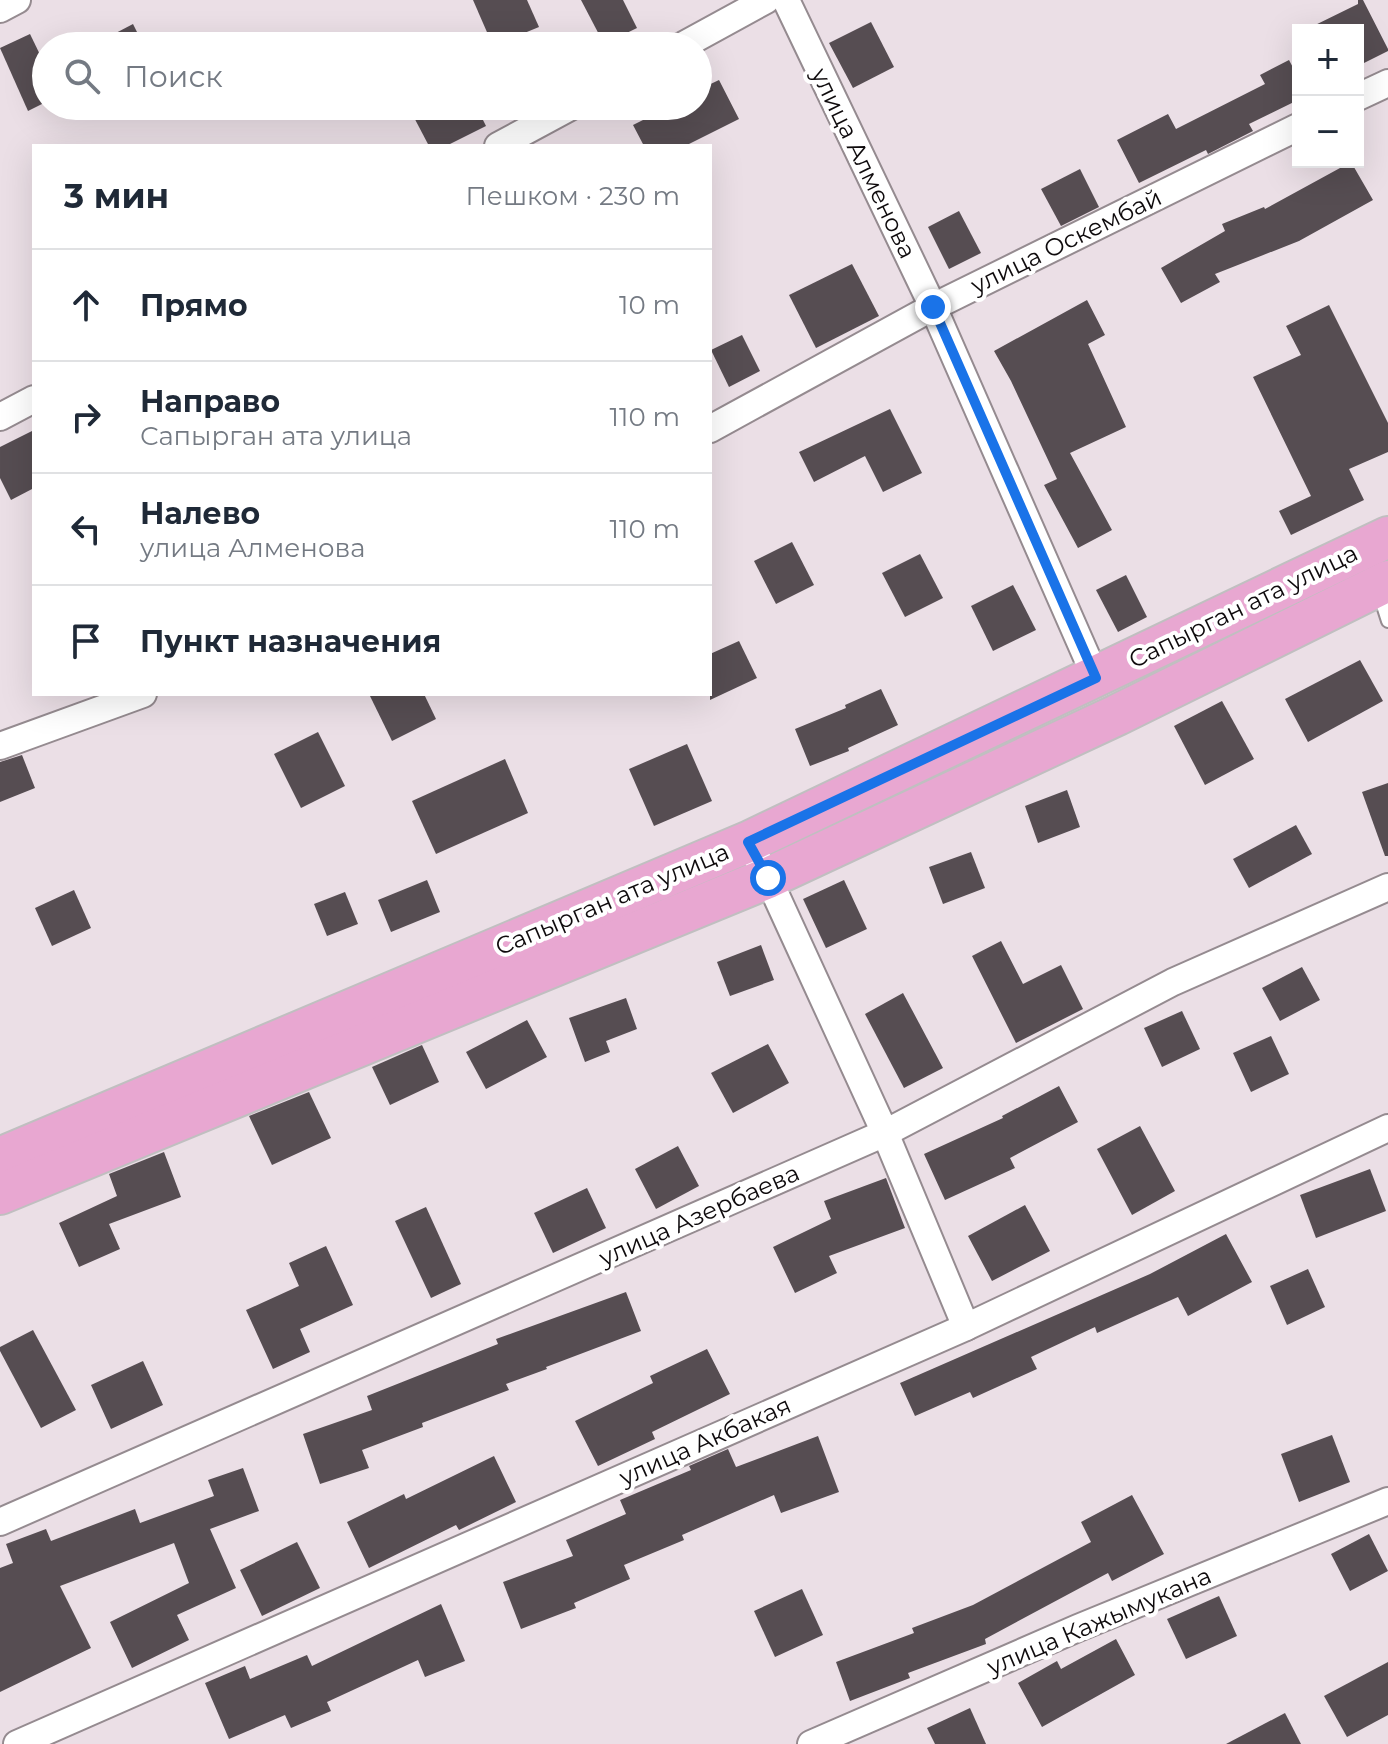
<!DOCTYPE html>
<html lang="ru">
<head>
<meta charset="utf-8">
<style>
	:root { --surface:#fff; --page:#f6f6f7; --text:#1f2937; --muted:#747a83; --line:#e0e1e3 }
	body { margin:0; font-family:Montserrat,sans-serif; background:var(--page); color:var(--text) }
	.controls { position:absolute; right:24px; top:24px; display:grid; overflow:hidden; border-radius:0px; box-shadow:0 8px 32px #0002 }
	.controls button { width:72px; height:72px; display:grid; place-items:center; padding:0; border:0; border-bottom:2px solid var(--line); background:var(--surface); color:var(--text); font:40px sans-serif }
	.stop { position:absolute; width:24px; height:24px; margin:-18px; border:6px solid #1a73e8; border-radius:50%; background:#fff }
	.stop.end { background:#1a73e8; border-color:#fff; box-shadow:0 2px 8px #0008 }
	.list { margin:0; padding:0; list-style:none }
	h2 { display:flex; justify-content:space-between; align-items:center; height:104px; margin:0; padding:0 32px; font-size:34px }
	h2 small { font-size:26px; font-weight:400; color:var(--muted) }
	.list li { display:grid; grid-template-columns:52px 1fr auto; gap:24px; align-items:center; box-sizing:border-box; height:112px; padding:0 32px; border-top:2px solid var(--line) }
	.list b { display:block; font-size:30px; white-space:nowrap }
	.list p { margin:0; font-size:26px; white-space:nowrap; color:var(--muted) }
	.list em { font-size:26px; font-style:normal; color:var(--muted) }
	.icon { flex:none; width:44px; height:44px; fill:none; stroke:currentColor; stroke-width:2; stroke-linecap:round; stroke-linejoin:round }
	.map { position:relative; flex:none; width:1388px; height:1744px; overflow:hidden }
	.search { position:absolute; background:var(--surface); box-shadow:0 8px 32px #0002; left:32px; top:32px; width:680px; height:88px; display:flex; align-items:center; gap:20px; box-sizing:border-box; padding:0 28px; border-radius:44px; color:var(--muted); font-size:30px }
	.panel { position:absolute; background:var(--surface); box-shadow:0 8px 32px #0002; left:32px; top:144px; width:680px; height:552px; border-radius:0px }
	.map>svg:first-child { display:block }
</style>
</head>
<body>
<div class="map">
<svg width="1388" height="1744" viewBox="0 0 1388 1744">
	<rect width="100%" height="100%" fill="#ebdfe6"/>
	<!-- building -->
	<g fill="#564d52">
		<polygon points="473,0 527,0 539,27 493,46"/>
		<polygon points="581,0 623,0 637,28 604,44"/>
		<polygon points="1358,0 1363,0 1388,49 1388,51 1358,66 1358,30 1305,30 1358,4"/>
		<polygon points="871,22 894,67 853,88 829,43"/>
		<polygon points="133,24 144,46 91,46"/>
		<polygon points="30,34 46,67 46,102 28,111 0,48"/>
		<polygon points="1289,60 1298,77 1298,100 1249,124 1253,131 1208,154 1206,150 1139,183 1117,140 1168,114 1176,129 1265,84 1260,75"/>
		<polygon points="719,80 739,119 685,146 644,146 633,125 671,106 698,106 698,90"/>
		<polygon points="408,106 476,106 486,126 446,146 429,146"/>
		<polygon points="1351,162 1373,200 1299,241 1215,274 1220,282 1181,303 1161,268 1225,231 1222,224 1264,207 1265,209"/>
		<polygon points="1080,169 1099,207 1061,226 1041,189"/>
		<polygon points="959,211 981,253 949,269 928,227"/>
		<polygon points="852,264 879,316 816,348 789,295"/>
		<polygon points="1087,300 1105,335 1088,344 1126,427 1070,453 1112,530 1078,548 1044,485 1057,479 1011,381 994,351"/>
		<polygon points="1329,305 1388,423 1388,452 1349,469 1364,500 1291,535 1279,511 1311,496 1253,377 1301,355 1286,326"/>
		<polygon points="742,335 760,371 729,387 711,350"/>
		<polygon points="890,409 922,473 883,492 865,456 814,482 799,452"/>
		<polygon points="34,430 34,488 11,500 0,478 0,447"/>
		<polygon points="792,542 814,585 776,604 754,561"/>
		<polygon points="920,554 943,598 905,617 882,573"/>
		<polygon points="1126,575 1147,617 1118,632 1096,590"/>
		<polygon points="1013,585 1036,630 993,651 971,606"/>
		<polygon points="739,641 757,678 710,700 710,654"/>
		<polygon points="1360,660 1383,701 1308,742 1285,699"/>
		<polygon points="881,689 898,725 848,748 849,751 810,766 795,729 846,708 845,705"/>
		<polygon points="369,694 424,694 436,719 392,741"/>
		<polygon points="1222,701 1254,759 1205,785 1174,726"/>
		<polygon points="318,732 345,786 301,808 274,754"/>
		<polygon points="687,744 712,801 654,826 629,769"/>
		<polygon points="22,755 35,788 0,802 0,762"/>
		<polygon points="505,759 528,813 436,854 412,801"/>
		<polygon points="1388,783 1388,856 1385,856 1362,792"/>
		<polygon points="1067,790 1080,827 1038,843 1025,806"/>
		<polygon points="1296,825 1312,854 1249,888 1233,859"/>
		<polygon points="971,852 985,888 943,904 929,867"/>
		<polygon points="427,880 440,912 391,932 378,900"/>
		<polygon points="844,880 867,929 826,948 803,899"/>
		<polygon points="74,890 91,928 52,946 35,908"/>
		<polygon points="345,892 358,924 327,936 314,904"/>
		<polygon points="1001,941 1023,984 1061,965 1083,1009 1016,1043 972,956"/>
		<polygon points="761,945 774,980 730,996 717,962"/>
		<polygon points="1302,967 1320,1000 1280,1021 1262,988"/>
		<polygon points="903,993 943,1068 904,1088 865,1014"/>
		<polygon points="626,998 637,1029 606,1041 610,1052 585,1062 569,1018"/>
		<polygon points="1182,1011 1200,1049 1162,1067 1144,1028"/>
		<polygon points="527,1020 547,1057 486,1089 466,1052"/>
		<polygon points="1271,1036 1289,1074 1251,1092 1233,1053"/>
		<polygon points="768,1044 789,1083 733,1113 711,1073"/>
		<polygon points="422,1045 439,1082 390,1105 372,1067"/>
		<polygon points="1059,1086 1078,1122 1010,1158 1015,1168 945,1200 924,1154 1003,1118 1002,1116"/>
		<polygon points="309,1092 331,1138 272,1165 249,1116"/>
		<polygon points="1140,1126 1175,1191 1132,1215 1097,1149"/>
		<polygon points="678,1146 699,1186 656,1209 635,1169"/>
		<polygon points="164,1152 181,1197 109,1224 120,1249 79,1267 59,1223 117,1196 109,1174"/>
		<polygon points="1370,1169 1386,1211 1316,1238 1300,1195"/>
		<polygon points="886,1178 905,1228 829,1256 837,1273 795,1293 773,1247 831,1219 824,1201"/>
		<polygon points="587,1188 606,1228 553,1253 534,1213"/>
		<polygon points="1025,1205 1050,1251 992,1281 968,1236"/>
		<polygon points="426,1207 461,1284 431,1298 395,1221"/>
		<polygon points="1226,1234 1252,1282 1188,1316 1178,1297 1097,1333 1095,1327 1031,1357 1037,1369 973,1398 970,1392 915,1416 900,1383 1150,1274"/>
		<polygon points="326,1246 353,1305 300,1329 310,1352 273,1369 246,1310 299,1286 289,1263"/>
		<polygon points="1308,1269 1325,1307 1287,1325 1270,1286"/>
		<polygon points="626,1292 641,1331 546,1367 547,1369 506,1384 509,1390 422,1423 423,1427 362,1450 369,1468 320,1484 303,1434 372,1410 367,1396 498,1344 496,1339"/>
		<polygon points="33,1330 76,1410 41,1428 0,1351 0,1347"/>
		<polygon points="707,1349 730,1394 652,1432 655,1439 598,1466 575,1421 653,1383 650,1376"/>
		<polygon points="143,1361 163,1405 111,1429 91,1385"/>
		<polygon points="1332,1435 1350,1482 1299,1502 1281,1454"/>
		<polygon points="818,1436 839,1492 781,1513 774,1495 682,1535 684,1540 624,1565 630,1579 574,1603 576,1608 521,1629 503,1582 573,1556 566,1540 626,1514 620,1500 691,1470 689,1466 728,1449 736,1467"/>
		<polygon points="494,1456 516,1502 459,1530 456,1525 369,1568 347,1522 404,1494 406,1499"/>
		<polygon points="243,1468 259,1511 210,1529 236,1588 177,1615 189,1640 132,1668 110,1622 189,1583 174,1543 60,1586 91,1648 0,1692 0,1568 13,1563 6,1544 46,1529 51,1541 135,1509 140,1523 214,1496 208,1480"/>
		<polygon points="1132,1495 1164,1554 1112,1581 1108,1573 985,1639 986,1644 908,1673 910,1678 850,1701 836,1662 914,1633 912,1628 973,1605 1091,1542 1081,1522"/>
		<polygon points="1369,1534 1388,1571 1350,1591 1331,1554"/>
		<polygon points="297,1542 320,1588 262,1616 240,1570"/>
		<polygon points="802,1589 823,1635 775,1657 754,1611"/>
		<polygon points="1219,1596 1237,1636 1186,1659 1167,1619"/>
		<polygon points="441,1604 465,1661 425,1677 418,1660 327,1702 331,1711 291,1728 285,1715 229,1739 205,1683 245,1666 250,1679 307,1655 312,1666"/>
		<polygon points="1116,1639 1135,1675 1042,1727 1018,1683 1057,1661 1061,1669"/>
		<polygon points="1388,1662 1388,1715 1347,1737 1324,1696"/>
		<polygon points="970,1708 986,1744 935,1744 927,1728"/>
		<polygon points="1285,1713 1301,1744 1226,1744"/>
	</g>
	<g fill="none" stroke-linecap="round" stroke-linejoin="round">
		<!-- lane casing -->
		<g stroke="#958b90" stroke-width="16">
			<polyline id="lane" points="1379,593 1388,621"/>
		</g>
		<!-- street casing -->
		<g stroke="#958b90" stroke-width="30">
			<g id="street">
				<polyline points="786,0 933,307 1096,678"/>
				<polyline points="0,9 17,0"/>
				<polyline points="682,46 766,0"/>
				<polyline points="1358,97 1388,83"/>
				<polyline points="498,146 572,106"/>
				<polyline points="0,417 34,399"/>
				<polyline points="710,429 933,307 1298,127"/>
				<polyline points="0,746 143,694"/>
				<polyline points="748,842 768,878 885,1133 966,1327"/>
				<polyline points="0,1522 885,1133 1173,982 1388,887"/>
				<polyline points="17,1744 966,1327 1388,1128"/>
				<polyline points="811,1744 1078,1628 1388,1501"/>
			</g>
		</g>
		<!-- primary casing -->
		<g stroke="#c0bfc0" stroke-width="44">
			<g id="primary">
				<polyline points="0,1158 748,842 1388,537"/>
				<polyline points="0,1194 768,878 1117,715 1388,581"/>
			</g>
		</g>
		<!-- lane -->
		<use href="#lane" stroke="#fff" stroke-width="12"/>
		<!-- street -->
		<use href="#street" stroke="#fff" stroke-width="26"/>
		<!-- primary -->
		<use href="#primary" stroke="#e8a7d1" stroke-width="40"/>
	</g>
	<g fill="none" stroke-linecap="round" stroke-linejoin="round">
		<!-- route -->
		<polyline stroke="#1a73e8" stroke-width="10" points="768,878 748,842 1096,678 933,307"/>
	</g>
	<g text-anchor="middle" dominant-baseline="central" stroke-width="8" stroke-linejoin="round" paint-order="stroke">
		<!-- street labels -->
		<g font-size="24" fill="#0e0a0c" stroke="#fff">
			<text transform="translate(864 163) rotate(64)">улица Алменова</text>
			<text transform="translate(1066 241) rotate(-26)">улица Оскембай</text>
			<text transform="translate(1243 606) rotate(-26)">Сапырган ата улица</text>
			<text transform="translate(612 899) rotate(-23)">Сапырган ата улица</text>
			<text transform="translate(699 1215) rotate(-24)">улица Азербаева</text>
			<text transform="translate(705 1441) rotate(-24)">улица Акбакая</text>
			<text transform="translate(1099 1621) rotate(-23)">улица Кажымукана</text>
		</g>
	</g>
</svg>
<div class="controls">
<button>+</button>
<button>−</button>
</div>
<div class="stop" style="left:768px;top:878px"></div>
<div class="stop end" style="left:933px;top:307px"></div>
<div class="search"><svg class="icon" aria-label="search" viewBox="0 0 24 24"><circle cx="10" cy="10" r="6"/><path d="M15 15l6 6"/></svg>Поиск</div>
<section class="panel">
<h2>3 мин<small>Пешком · 230 m</small></h2>
<ul class="list">
<li><svg class="icon" aria-label="ahead" viewBox="0 0 24 24"><path d="M12 20V5M6 11l6-6 6 6"/></svg><div><b>Прямо</b></div><em>10 m</em></li>
<li><svg class="icon" aria-label="right" viewBox="0 0 24 24"><path d="M7 20v-9h11M14 6l5 5-5 5"/></svg><div><b>Направо</b><p>Сапырган ата улица</p></div><em>110 m</em></li>
<li><svg class="icon" aria-label="left" viewBox="0 0 24 24"><path d="M17 20v-9H6M10 6l-5 5 5 5"/></svg><div><b>Налево</b><p>улица Алменова</p></div><em>110 m</em></li>
<li><svg class="icon" aria-label="arrive" viewBox="0 0 24 24"><path d="M6 21V4h12l-3 4 3 4H6"/></svg><div><b>Пункт назначения</b></div></li>
</ul>
</section>
</div>
</body>
</html>
